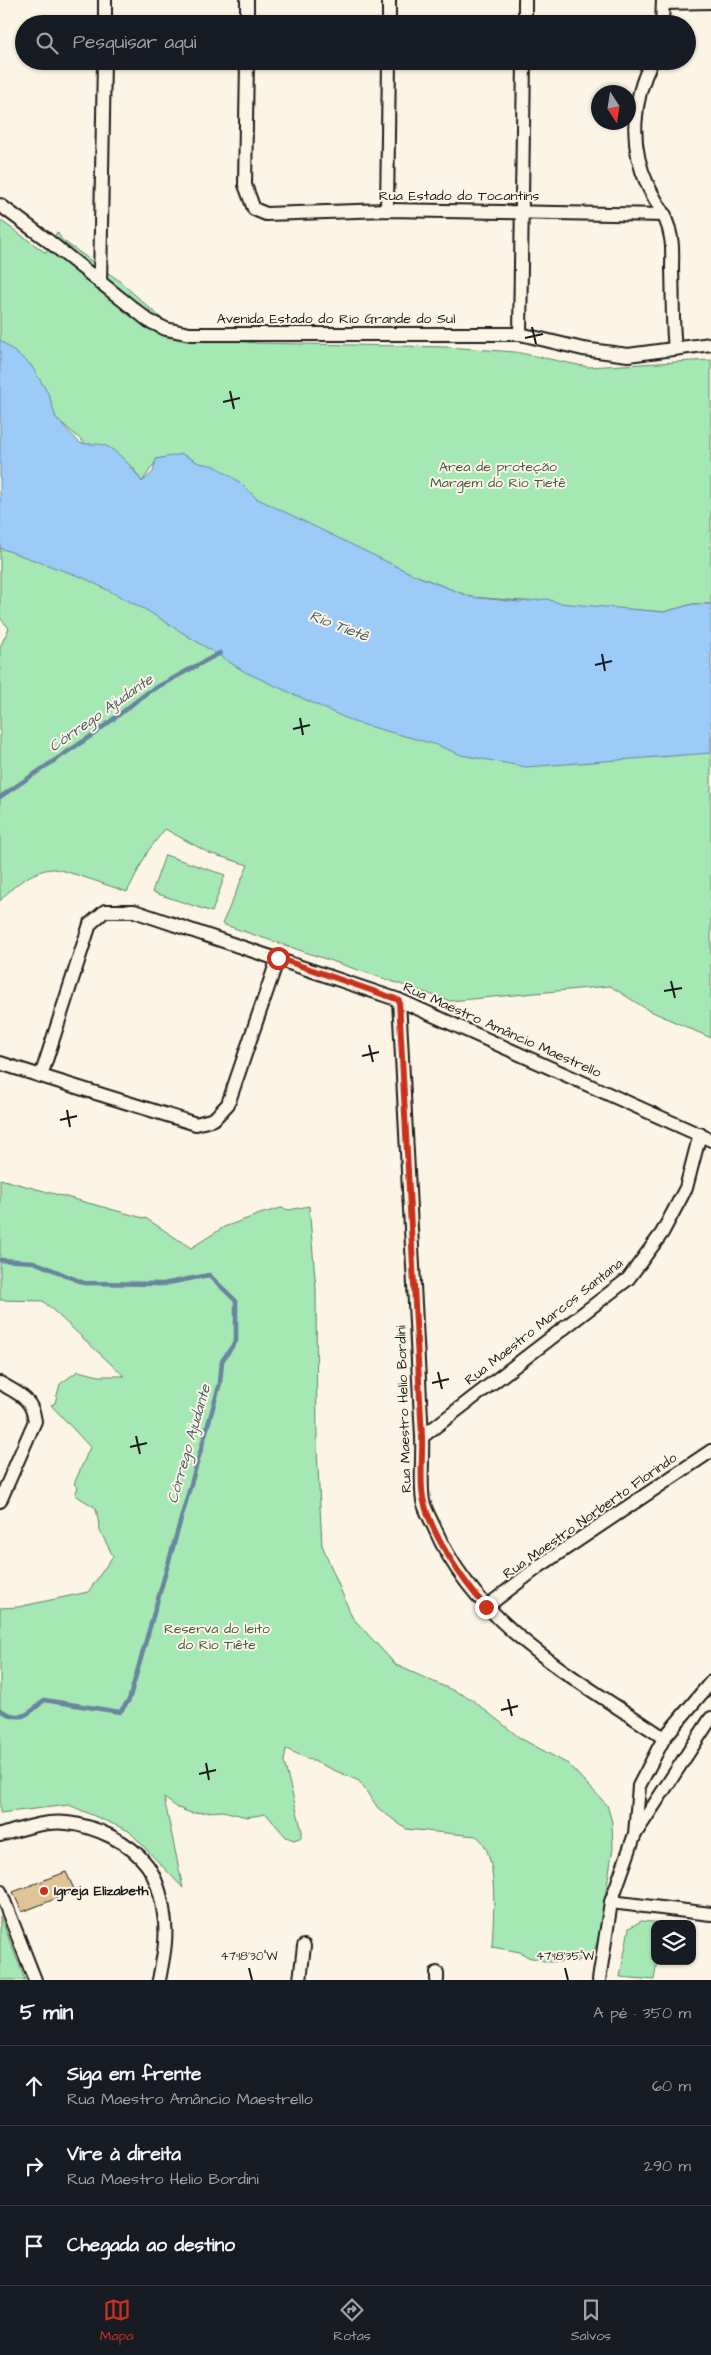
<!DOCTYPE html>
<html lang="pt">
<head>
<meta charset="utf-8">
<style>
	:root { --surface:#171b24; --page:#242831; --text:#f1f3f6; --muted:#9ea1a6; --line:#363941; --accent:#c8321e }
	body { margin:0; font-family:"Architects Daughter",sans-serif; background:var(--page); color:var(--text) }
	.controls { position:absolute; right:15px; bottom:15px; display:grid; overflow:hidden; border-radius:10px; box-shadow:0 1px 4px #0004 }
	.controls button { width:45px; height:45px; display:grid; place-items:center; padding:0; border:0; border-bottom:1px solid var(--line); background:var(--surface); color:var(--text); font:25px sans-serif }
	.compass { position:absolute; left:591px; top:85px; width:45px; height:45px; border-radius:50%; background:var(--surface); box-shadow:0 1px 4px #0004; rotate:168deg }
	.stop { position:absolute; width:15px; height:15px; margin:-11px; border:4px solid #c8321e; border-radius:50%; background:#fff }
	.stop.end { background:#c8321e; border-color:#fff; box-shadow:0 1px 5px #0008 }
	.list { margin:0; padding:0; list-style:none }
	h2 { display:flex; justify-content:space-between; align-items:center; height:65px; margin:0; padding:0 20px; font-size:21px }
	h2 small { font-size:16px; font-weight:400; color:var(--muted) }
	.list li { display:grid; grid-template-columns:32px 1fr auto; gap:15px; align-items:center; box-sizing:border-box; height:80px; padding:0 20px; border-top:1px solid var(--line) }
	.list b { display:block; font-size:19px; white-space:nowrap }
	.list p { margin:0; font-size:16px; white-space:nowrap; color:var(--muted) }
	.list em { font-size:16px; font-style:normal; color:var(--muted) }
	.icon { flex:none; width:28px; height:28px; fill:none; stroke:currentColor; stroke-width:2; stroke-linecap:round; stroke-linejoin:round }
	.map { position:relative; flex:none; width:711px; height:1980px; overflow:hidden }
	.search { position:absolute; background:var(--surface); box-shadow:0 1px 4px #0004; left:15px; right:15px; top:15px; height:55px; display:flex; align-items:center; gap:12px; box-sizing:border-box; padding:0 18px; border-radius:28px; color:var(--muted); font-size:19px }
	.sheet { height:305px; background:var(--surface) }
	nav { display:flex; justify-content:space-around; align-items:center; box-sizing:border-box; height:70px; border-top:1px solid var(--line); background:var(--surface); font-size:14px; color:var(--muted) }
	nav a { display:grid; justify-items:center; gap:2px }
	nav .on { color:var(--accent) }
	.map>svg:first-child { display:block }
</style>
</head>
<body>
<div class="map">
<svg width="711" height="1980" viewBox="0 0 711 1980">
	<rect width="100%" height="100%" fill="#fcf5e5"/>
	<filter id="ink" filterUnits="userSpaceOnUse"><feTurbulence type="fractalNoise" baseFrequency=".02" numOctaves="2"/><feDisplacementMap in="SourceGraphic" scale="10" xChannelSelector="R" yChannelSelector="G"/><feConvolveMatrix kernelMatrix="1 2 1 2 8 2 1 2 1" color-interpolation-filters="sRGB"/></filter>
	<g filter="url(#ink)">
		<!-- green -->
		<g fill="#a5e8b3" stroke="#608268">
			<polygon points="0,220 46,253 57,232 62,240 117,279 169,325 208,339 257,343 447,347 515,352 588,367 711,360 711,604 693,604 664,612 471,597 412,574 158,458 142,482 133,468 87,445 56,418 0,341"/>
			<path d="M0,507L711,735V1038L648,1010L610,986L450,1001L222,924L248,865L209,853L165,829L148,851L127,892C115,888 61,868 52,869C31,871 13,886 0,901V647L9,628L0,618Z"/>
			<polygon points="165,855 225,875 212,912 152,892"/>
			<path d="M0,1179L147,1219L191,1248L224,1227L260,1214L281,1208L289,1210L309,1206L316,1289L317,1449L322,1545L352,1617L396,1665L470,1698L520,1738L568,1764L607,1805L612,1822L613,1848L598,1940L594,1951L578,1961L549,1962L528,1957L520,1952L492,1947C493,1922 500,1850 476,1836L406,1829L378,1808L359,1781L286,1749L284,1762L302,1831V1837L294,1840L286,1837L266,1814L247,1817L223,1811L191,1813L178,1808L164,1798L183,1888L129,1831L69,1805L0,1813V1608L18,1607L88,1592L113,1556L100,1531L96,1508L75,1495L78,1487L74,1484L90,1447L51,1405L55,1403L60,1384L78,1371L99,1376H124L43,1301L0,1300Z"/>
			<polygon points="0,1916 25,1980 0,1980"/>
			<polygon points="641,1921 663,1923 655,1924 655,1961 657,1961 654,1980 620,1977 629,1928"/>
		</g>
		<!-- water -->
		<path fill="#9ccbf7" stroke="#69859f" d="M0,340L31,365L49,395L56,418L80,443C88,445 97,443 104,445C120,452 133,468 142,482L153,472L156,459L182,454L199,463L215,466L241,483L256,498L412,574L471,597L519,602L547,599L559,603L664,612L693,604H711V753L526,767L461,755L437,745L354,722L245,672L148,611L84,578L0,548Z"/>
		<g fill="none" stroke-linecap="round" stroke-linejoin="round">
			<!-- stream -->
			<g stroke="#69859f" stroke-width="4.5">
				<polyline points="0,797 94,734 148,692 220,653"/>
				<path d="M0,1260L34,1262L84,1283L163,1284L209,1275L236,1301V1341L222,1361L220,1383L129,1700L120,1712L44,1700C28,1716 20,1722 0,1710"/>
			</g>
		</g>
		<!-- building -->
		<polygon fill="#e1c495" stroke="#1c1c1c" points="66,1872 75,1891 22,1912 13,1892"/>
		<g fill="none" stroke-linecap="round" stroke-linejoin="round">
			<!-- street casing -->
			<g stroke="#1c1c1c" stroke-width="16">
				<g id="street">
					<polyline points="663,3 711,2"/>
					<polyline points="105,24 105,0"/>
					<polyline points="247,24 247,0"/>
					<polyline points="389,24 389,0"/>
					<polyline points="525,24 525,0"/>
					<polyline points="662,24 663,0"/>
					<polyline points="247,61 245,185 254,209 266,214 387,210 665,215"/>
					<path d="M652,61C632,100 629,146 648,186C657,204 668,218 671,238C673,248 672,259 672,269C673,295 672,322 675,349"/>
					<polyline points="0,205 46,239 149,321 166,329 190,334 520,334 583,349 628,355 711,344"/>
					<polyline points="387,210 389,61"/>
					<polyline points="100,283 104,61"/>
					<polyline points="520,334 524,61"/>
					<polyline points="278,958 228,1104 214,1119 196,1124 41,1076 90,924 105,911 134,911 399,1000 711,1140"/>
					<path d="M399,1000L422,1437C423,1455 420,1485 423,1501C425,1510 431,1520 435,1529C478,1628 579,1680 664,1738"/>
					<polyline points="0,1063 41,1076"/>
					<path d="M0,1383C19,1394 32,1398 35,1421L0,1501"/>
					<polyline points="422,1437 628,1279 662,1233 686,1188 700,1134"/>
					<polyline points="486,1607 541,1565 711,1451"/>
					<polyline points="635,1834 711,1718"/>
					<path d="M0,1835C22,1829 45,1820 67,1823C95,1826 130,1842 147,1865C157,1879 162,1899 164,1915C168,1937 163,1959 159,1980"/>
					<polyline points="0,1891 35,1980"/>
					<polyline points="611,1902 711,1914"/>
					<polyline points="300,1980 304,1946"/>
					<polyline points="437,1980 437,1973"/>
					<polyline points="599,1980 611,1902 635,1834 639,1786 664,1738 711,1682"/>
				</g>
			</g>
			<!-- street -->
			<use href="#street" stroke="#fcf5e5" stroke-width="12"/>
		</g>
	</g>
	<g fill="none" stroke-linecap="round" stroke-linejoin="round" filter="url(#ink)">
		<!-- route -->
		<path stroke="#c8321e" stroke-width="6" d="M278,958L399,1000L422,1437C423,1454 419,1487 424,1502C433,1537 462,1580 486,1607"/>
	</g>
	<!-- ticks -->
	<path fill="none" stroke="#1c1c1c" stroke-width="2" d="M532,327L536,344M525,338L543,334M230,391L234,409M223,402L240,398M602,654L605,671M595,665L612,661M300,718L303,735M293,729L310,725M671,981L675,998M664,991L682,988M369,1045L373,1062M362,1056L379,1052M67,1110L70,1127M60,1120L77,1116M438,1372L442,1389M432,1383L449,1379M136,1436L140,1454M130,1447L147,1443M508,1699L512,1716M501,1710L518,1706M206,1763L209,1780M199,1774L216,1770M249,1968L252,1980M565,1968L568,1980"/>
	<!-- markers -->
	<circle fill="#c8321e" stroke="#fcf5e5" stroke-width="2" cx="44" cy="1891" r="5"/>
	<g text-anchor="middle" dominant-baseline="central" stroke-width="4" stroke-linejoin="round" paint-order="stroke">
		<!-- street labels -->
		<g font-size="14" fill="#1c1c1c" stroke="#fcf5e5">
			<text x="459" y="196">Rua Estado do Tocantins</text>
			<text x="336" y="319">Avenida Estado do Rio Grande do Sul</text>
			<text transform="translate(502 1030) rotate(24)">Rua Maestro Amâncio Maestrello</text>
			<text transform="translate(544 1322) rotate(-38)">Rua Maestro Marcos Santana</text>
			<text transform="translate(404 1409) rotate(-92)">Rua Maestro Helio Bordini</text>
			<text transform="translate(590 1516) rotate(-35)">Rua Maestro Norberto Florindo</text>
		</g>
		<!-- park labels -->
		<g font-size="14" fill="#455949" stroke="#fcf5e5">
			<text x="498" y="467">Area de proteção<tspan x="498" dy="16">Margem do Rio Tietê</tspan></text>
			<text x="217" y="1629">Reserva do leito<tspan x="217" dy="16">do Rio Tiête</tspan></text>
		</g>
		<!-- poi labels -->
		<g font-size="14" font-weight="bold" fill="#1c1c1c" stroke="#fcf5e5" text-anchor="start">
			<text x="54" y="1891">Igreja Elizabeth</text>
		</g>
		<!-- water labels -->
		<g font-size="15" font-style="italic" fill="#495969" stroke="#fcf5e5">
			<text transform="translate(339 626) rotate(21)">Rio Tietê</text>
			<text transform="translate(101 713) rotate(-35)">Córrego Ajudante</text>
			<text transform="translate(189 1444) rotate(-74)">Córrego Ajudante</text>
		</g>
	</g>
	<g font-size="12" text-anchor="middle" fill="#1c1c1c" stroke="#fcf5e5" stroke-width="4" stroke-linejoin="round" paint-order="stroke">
		<text x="249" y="1960">47°18'30"W</text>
		<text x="565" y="1960">47°18'35"W</text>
	</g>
</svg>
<div class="controls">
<button><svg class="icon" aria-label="layers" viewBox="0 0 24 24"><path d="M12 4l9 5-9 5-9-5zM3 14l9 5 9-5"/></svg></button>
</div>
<svg class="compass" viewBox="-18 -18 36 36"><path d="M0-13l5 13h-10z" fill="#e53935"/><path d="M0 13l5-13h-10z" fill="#9ea1a6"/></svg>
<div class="stop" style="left:278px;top:958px"></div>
<div class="stop end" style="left:486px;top:1607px"></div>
<div class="search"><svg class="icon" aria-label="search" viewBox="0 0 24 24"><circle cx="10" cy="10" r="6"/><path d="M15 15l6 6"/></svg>Pesquisar aqui</div>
</div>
<section class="sheet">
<h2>5 min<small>A pé · 350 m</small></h2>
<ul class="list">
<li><svg class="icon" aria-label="ahead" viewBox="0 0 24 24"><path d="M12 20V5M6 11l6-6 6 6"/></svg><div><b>Siga em frente</b><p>Rua Maestro Amâncio Maestrello</p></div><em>60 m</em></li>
<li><svg class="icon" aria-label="right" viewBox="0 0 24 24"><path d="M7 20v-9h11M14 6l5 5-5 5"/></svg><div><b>Vire à direita</b><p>Rua Maestro Helio Bordini</p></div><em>290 m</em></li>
<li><svg class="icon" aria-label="arrive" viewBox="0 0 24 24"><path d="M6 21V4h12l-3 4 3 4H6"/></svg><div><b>Chegada ao destino</b></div></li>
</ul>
</section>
<nav>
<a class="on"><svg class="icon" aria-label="map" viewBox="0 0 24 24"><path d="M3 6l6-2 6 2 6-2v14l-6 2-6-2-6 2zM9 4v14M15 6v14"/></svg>Mapa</a>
<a><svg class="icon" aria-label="directions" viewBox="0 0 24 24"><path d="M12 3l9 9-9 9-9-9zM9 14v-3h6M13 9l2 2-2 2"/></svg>Rotas</a>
<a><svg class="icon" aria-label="saved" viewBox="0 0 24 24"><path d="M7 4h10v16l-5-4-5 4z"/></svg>Salvos</a>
</nav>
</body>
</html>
